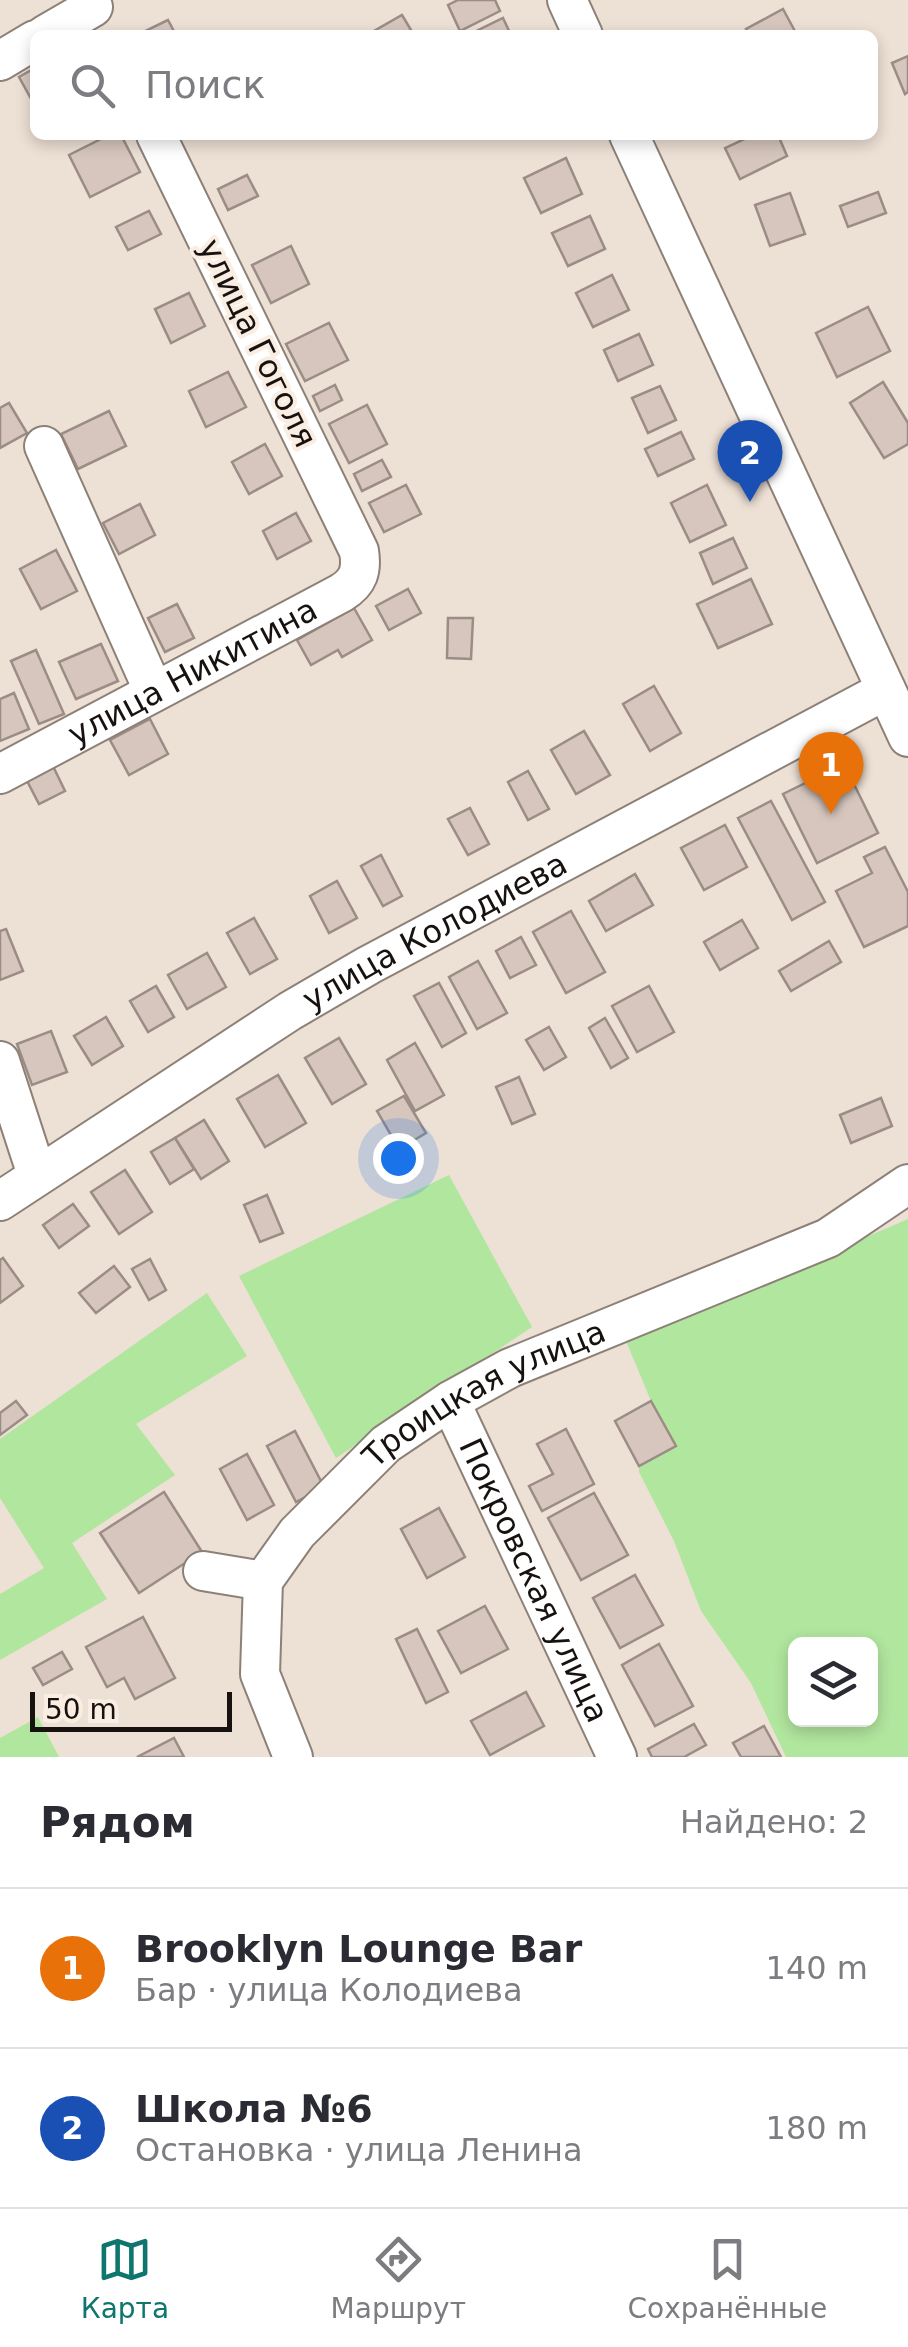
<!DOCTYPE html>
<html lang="ru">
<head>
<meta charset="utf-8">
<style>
	:root { --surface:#fff; --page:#f7f7f7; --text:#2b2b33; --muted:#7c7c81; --line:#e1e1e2; --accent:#0f766e }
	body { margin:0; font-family:"DejaVu Sans",sans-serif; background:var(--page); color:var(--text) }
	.controls { position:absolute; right:30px; bottom:30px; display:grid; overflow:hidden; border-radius:15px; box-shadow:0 5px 15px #0003 }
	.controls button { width:90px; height:90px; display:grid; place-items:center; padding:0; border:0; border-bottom:2px solid var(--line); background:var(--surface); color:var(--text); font:50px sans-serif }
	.scale { position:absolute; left:30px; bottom:25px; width:202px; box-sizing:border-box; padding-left:10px; border:5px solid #17120f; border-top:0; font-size:28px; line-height:35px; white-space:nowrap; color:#17120f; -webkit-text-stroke:8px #faede2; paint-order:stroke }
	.you { position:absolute; left:398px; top:1158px; width:35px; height:35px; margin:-25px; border:8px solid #fff; border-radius:50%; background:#1a73e8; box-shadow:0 0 0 15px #1a73e833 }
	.badge { display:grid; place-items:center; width:65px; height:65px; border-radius:50%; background:var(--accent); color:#fff; font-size:32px; font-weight:700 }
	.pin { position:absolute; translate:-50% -82px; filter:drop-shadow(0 2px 5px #0008) }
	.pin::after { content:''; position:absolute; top:52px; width:35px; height:30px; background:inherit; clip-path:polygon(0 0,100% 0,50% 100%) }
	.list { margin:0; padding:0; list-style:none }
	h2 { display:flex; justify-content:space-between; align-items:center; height:130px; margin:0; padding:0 40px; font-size:42px }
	h2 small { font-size:32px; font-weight:400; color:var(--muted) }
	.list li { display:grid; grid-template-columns:65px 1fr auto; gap:30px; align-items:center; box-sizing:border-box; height:160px; padding:0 40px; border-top:2px solid var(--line) }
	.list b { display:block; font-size:38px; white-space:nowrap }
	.list p { margin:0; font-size:32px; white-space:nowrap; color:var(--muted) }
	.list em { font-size:32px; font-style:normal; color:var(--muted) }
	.icon { flex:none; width:55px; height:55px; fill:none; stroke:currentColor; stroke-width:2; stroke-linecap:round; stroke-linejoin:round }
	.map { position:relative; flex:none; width:908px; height:1757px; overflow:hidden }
	.search { position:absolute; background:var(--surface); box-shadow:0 5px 15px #0003; left:30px; right:30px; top:30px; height:110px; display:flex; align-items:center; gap:25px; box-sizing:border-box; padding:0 35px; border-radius:15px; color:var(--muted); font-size:38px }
	.sheet { height:450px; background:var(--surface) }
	nav { display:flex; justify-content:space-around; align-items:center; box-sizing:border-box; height:140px; border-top:2px solid var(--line); background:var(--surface); font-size:28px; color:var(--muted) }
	nav a { display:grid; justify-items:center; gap:5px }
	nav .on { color:var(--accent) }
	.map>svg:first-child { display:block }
</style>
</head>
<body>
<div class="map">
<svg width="908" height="1757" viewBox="0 0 908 1757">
	<rect width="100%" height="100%" fill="#ede0d5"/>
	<!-- green -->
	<g fill="#b1e69e" fill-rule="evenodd">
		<polygon points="449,1175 532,1327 336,1458 239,1276"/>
		<path d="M908,1219V1757H786L751,1683L701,1611L674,1541L639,1472V1466L676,1446L651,1401L626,1341ZM796,1644H870V1720H796Z"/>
		<polygon points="207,1293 247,1356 136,1424 175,1475 72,1543 107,1599 0,1660 0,1594 44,1568 0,1498 0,1439"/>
		<polygon points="38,1717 59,1757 0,1757 0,1738"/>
	</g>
	<!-- building -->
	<g fill="#d6c6be" stroke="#9b8c86" stroke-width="2.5">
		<polygon points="458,0 495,0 500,11 460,31 448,5"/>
		<polygon points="783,9 797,35 750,35 746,29"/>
		<polygon points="402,15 414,35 367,35"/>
		<polygon points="503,18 511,35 468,35"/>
		<polygon points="168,20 176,35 140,35 139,34"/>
		<polygon points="908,56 908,92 905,94 892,63"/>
		<polygon points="35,68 35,106 19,77"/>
		<polygon points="109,135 121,135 140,172 90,197 69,155"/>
		<polygon points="753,135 778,135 787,156 740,179 725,148"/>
		<polygon points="566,158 582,194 541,213 524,178"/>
		<polygon points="247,175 258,196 228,210 218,189"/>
		<polygon points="878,192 886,213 848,227 840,206"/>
		<polygon points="790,193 805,234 770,246 755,205"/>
		<polygon points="149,211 161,234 128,250 116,227"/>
		<polygon points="590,216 605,249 568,266 552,233"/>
		<polygon points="291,246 309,284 271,303 252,265"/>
		<polygon points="612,275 629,310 593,327 576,293"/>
		<polygon points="189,293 205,326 171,343 155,309"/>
		<polygon points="868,307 890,351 837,377 816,333"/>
		<polygon points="329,323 348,360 305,381 286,344"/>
		<polygon points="639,334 653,365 618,381 604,350"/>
		<polygon points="228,372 246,407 206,427 189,391"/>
		<polygon points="883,382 908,423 908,444 884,458 850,403"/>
		<polygon points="335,385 342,400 320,411 313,396"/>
		<polygon points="660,386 676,420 648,433 632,398"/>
		<polygon points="9,403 27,433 0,448 0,408"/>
		<polygon points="367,405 387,444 349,463 329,424"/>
		<polygon points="109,411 126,446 78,469 61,434"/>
		<polygon points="681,432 694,459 658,476 645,449"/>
		<polygon points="265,444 282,476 249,494 232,462"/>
		<polygon points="382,460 391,477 362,491 354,474"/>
		<polygon points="406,485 421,514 384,532 369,503"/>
		<polygon points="707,485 726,525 690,542 671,503"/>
		<polygon points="140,504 155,535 119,554 103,523"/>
		<polygon points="296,513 311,541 277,559 263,531"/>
		<polygon points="733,538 747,568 713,584 700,553"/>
		<polygon points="56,550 77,591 41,609 20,569"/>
		<polygon points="751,579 772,624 718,648 697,604"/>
		<polygon points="408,589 421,613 389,630 376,606"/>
		<polygon points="177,604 194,638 165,652 148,618"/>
		<polygon points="354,608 372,640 342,657 338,650 311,665 297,640"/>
		<polygon points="448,618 473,618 471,659 447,658"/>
		<polygon points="101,644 118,681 76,699 59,662"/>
		<polygon points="36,650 64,714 39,724 11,661"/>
		<polygon points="654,686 681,733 650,751 623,704"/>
		<polygon points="14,693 29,729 0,741 0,699"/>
		<polygon points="150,719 168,754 129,775 110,740"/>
		<polygon points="584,731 610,775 576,794 551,750"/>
		<polygon points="51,762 65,791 39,804 24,775"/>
		<polygon points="844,764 878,833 817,863 783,794"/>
		<polygon points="528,771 549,809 528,820 508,782"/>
		<polygon points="771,801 825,902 792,920 738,818"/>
		<polygon points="470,808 489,844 468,855 448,819"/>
		<polygon points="725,825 747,867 704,890 681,848"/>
		<polygon points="885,847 908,892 908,926 864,947 836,891 872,873 864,857"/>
		<polygon points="381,855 402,896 383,906 361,866"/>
		<polygon points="635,874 653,905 606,931 589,901"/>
		<polygon points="337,881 357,918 329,933 310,896"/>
		<polygon points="571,911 605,972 566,993 533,932"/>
		<polygon points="254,918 277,959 250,974 227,933"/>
		<polygon points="742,920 758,948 720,970 704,942"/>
		<polygon points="6,929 23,971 0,980 0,931"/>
		<polygon points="521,937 536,965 510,978 496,951"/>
		<polygon points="829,941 841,962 791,991 779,971"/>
		<polygon points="207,953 226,987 187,1009 168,975"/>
		<polygon points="478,961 507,1013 477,1029 449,977"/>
		<polygon points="439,983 466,1033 442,1047 414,996"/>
		<polygon points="156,986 174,1017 148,1032 130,1001"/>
		<polygon points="649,986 674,1032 637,1052 612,1006"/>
		<polygon points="106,1017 123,1046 92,1065 74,1036"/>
		<polygon points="605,1018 628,1058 611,1068 589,1028"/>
		<polygon points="549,1027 566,1057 544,1070 526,1040"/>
		<polygon points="51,1031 67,1072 32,1085 17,1044"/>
		<polygon points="339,1038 366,1084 332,1104 305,1058"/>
		<polygon points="415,1043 444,1095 415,1111 387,1060"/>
		<polygon points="278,1075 306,1123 265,1147 237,1099"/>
		<polygon points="519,1077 535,1114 512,1124 496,1087"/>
		<polygon points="404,1096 426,1133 399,1149 377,1111"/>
		<polygon points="881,1098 892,1126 851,1143 840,1115"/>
		<polygon points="204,1120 229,1161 201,1179 175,1138"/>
		<polygon points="175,1138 194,1169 170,1184 151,1152"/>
		<polygon points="125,1170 152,1212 119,1234 91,1192"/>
		<polygon points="267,1195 283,1233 260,1242 244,1205"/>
		<polygon points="73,1204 89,1226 59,1248 43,1225"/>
		<polygon points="3,1258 23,1286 0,1303 0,1260"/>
		<polygon points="150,1259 166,1290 149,1300 132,1269"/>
		<polygon points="114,1266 130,1287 96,1313 79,1293"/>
		<polygon points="16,1401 27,1415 0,1435 0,1413"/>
		<polygon points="651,1401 676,1446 639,1466 615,1421"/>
		<polygon points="566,1429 594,1484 542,1511 529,1486 553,1474 537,1444"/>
		<polygon points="295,1431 324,1487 296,1502 267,1446"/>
		<polygon points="247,1454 274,1505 247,1520 220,1469"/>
		<polygon points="164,1492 202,1552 139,1593 100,1533"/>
		<polygon points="594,1493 628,1555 581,1580 548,1518"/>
		<polygon points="439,1508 465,1557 427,1578 401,1529"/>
		<polygon points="635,1575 663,1625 620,1648 593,1598"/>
		<polygon points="485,1606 508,1649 461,1673 438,1631"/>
		<polygon points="143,1617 175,1678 135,1699 124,1678 107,1687 86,1647"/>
		<polygon points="417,1629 448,1692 426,1703 396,1639"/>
		<polygon points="659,1644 693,1706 655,1726 622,1665"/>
		<polygon points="62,1652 72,1669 43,1685 33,1668"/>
		<polygon points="526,1692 544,1726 490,1755 471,1721"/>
		<polygon points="694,1724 706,1745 684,1757 652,1757 648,1749"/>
		<polygon points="764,1726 781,1757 741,1757 733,1743"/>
		<polygon points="174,1738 184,1757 137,1757"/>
	</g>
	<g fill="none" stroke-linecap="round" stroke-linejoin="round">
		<!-- minor casing -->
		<g stroke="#8d8177" stroke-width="42">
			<g id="minor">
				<polyline points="567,0 583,35"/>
				<polyline points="45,35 93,7"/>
				<polyline points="0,61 35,40"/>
				<polyline points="629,135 908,737"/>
				<polyline points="44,446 154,692"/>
				<path id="s1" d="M0,774L341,593C359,582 362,570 359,551L156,135"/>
				<polyline points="0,1061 37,1175"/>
				<path id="s2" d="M0,1201L290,1011L369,965L886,690"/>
				<path id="s3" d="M450,1401L617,1757"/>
				<polyline points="203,1571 263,1581"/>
				<path id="s4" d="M293,1757L260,1674L263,1581L297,1533L386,1444L450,1401L510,1368L828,1238L908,1184"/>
			</g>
		</g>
		<!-- minor -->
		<use href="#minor" stroke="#fff" stroke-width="38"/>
	</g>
	<g text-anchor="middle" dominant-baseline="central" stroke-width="8" stroke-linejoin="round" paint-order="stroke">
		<!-- street labels -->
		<g font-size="32" fill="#17120f" stroke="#faede2">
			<text transform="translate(258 343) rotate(64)">улица Гоголя</text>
			<text stroke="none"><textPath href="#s1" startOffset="218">улица Никитина</textPath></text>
			<text stroke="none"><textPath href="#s2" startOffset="512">улица Колодиева</textPath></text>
			<text stroke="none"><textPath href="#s4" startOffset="478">Троицкая улица</textPath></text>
			<text stroke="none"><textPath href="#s3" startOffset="198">Покровская улица</textPath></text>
		</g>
	</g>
</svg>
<div class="controls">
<button><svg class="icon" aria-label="layers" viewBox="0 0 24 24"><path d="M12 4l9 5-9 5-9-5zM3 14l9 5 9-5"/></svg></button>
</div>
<div class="scale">50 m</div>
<div class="you"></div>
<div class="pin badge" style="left:831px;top:814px;background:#e8710a">1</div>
<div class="pin badge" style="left:750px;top:502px;background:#1a4fb4">2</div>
<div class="search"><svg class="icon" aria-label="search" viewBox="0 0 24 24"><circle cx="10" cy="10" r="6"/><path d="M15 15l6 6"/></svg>Поиск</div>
</div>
<section class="sheet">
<h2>Рядом<small>Найдено: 2</small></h2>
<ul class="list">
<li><span class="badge" style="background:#e8710a">1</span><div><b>Brooklyn Lounge Bar</b><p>Бар · улица Колодиева</p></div><em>140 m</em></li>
<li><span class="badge" style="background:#1a4fb4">2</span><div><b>Школа №6</b><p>Остановка · улица Ленина</p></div><em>180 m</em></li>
</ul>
</section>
<nav>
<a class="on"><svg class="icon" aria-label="map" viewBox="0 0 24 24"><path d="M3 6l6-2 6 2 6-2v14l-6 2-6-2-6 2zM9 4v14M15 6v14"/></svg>Карта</a>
<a><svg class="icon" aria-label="directions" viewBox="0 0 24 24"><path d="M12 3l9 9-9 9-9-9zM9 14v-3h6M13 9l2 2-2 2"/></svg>Маршрут</a>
<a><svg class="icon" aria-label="saved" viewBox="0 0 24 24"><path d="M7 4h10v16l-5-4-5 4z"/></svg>Сохранённые</a>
</nav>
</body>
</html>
